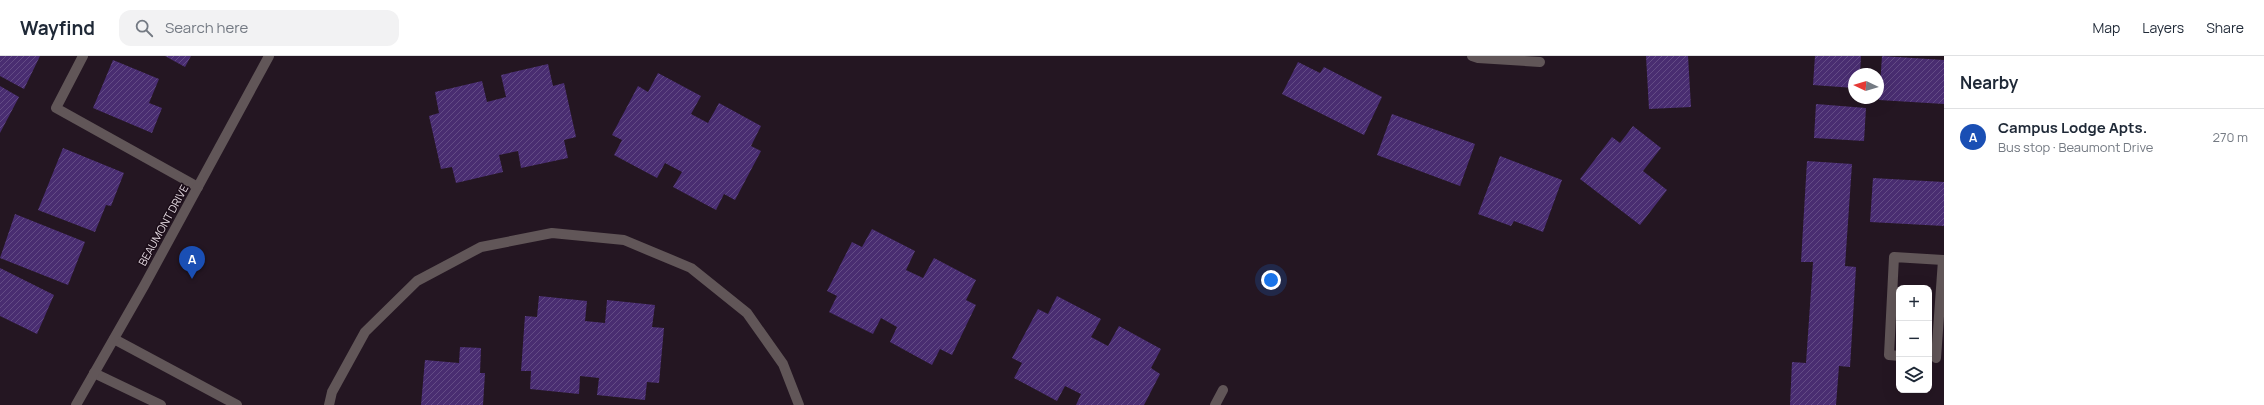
<!DOCTYPE html>
<html lang="en">
<head>
<meta charset="utf-8">
<style>
	:root { --surface:#fff; --page:#f2f2f3; --text:#1f2937; --muted:#747a83; --line:#e0e1e3; --accent:#2a7669 }
	body { margin:0; font-family:Manrope,sans-serif; background:var(--page); color:var(--text) }
	.controls { position:absolute; right:12px; bottom:12px; display:grid; overflow:hidden; border-radius:8px; box-shadow:0 4px 16px #0002 }
	.controls button { width:36px; height:36px; display:grid; place-items:center; padding:0; border:0; border-bottom:1px solid var(--line); background:var(--surface); color:var(--text); font:20px sans-serif }
	.compass { position:absolute; left:1848px; top:12px; width:36px; height:36px; border-radius:50%; background:var(--surface); box-shadow:0 4px 16px #0002; rotate:274deg }
	.you { position:absolute; left:1271px; top:224px; width:14px; height:14px; margin:-10px; border:3px solid #fff; border-radius:50%; background:#1a73e8; box-shadow:0 0 0 6px #1a73e833 }
	.badge { display:grid; place-items:center; width:26px; height:26px; border-radius:50%; background:var(--accent); color:#fff; font-size:13px; font-weight:700 }
	.pin { position:absolute; translate:-50% -33px; filter:drop-shadow(0 1px 2px #0008) }
	.pin::after { content:''; position:absolute; top:21px; width:14px; height:12px; background:inherit; clip-path:polygon(0 0,100% 0,50% 100%) }
	.list { margin:0; padding:0; list-style:none }
	h2 { display:flex; justify-content:space-between; align-items:center; height:52px; margin:0; padding:0 16px; font-size:17px }
	h2 small { font-size:13px; font-weight:400; color:var(--muted) }
	.list li { display:grid; grid-template-columns:26px 1fr auto; gap:12px; align-items:center; box-sizing:border-box; height:56px; padding:0 16px; border-top:1px solid var(--line) }
	.list b { display:block; font-size:15px; white-space:nowrap }
	.list p { margin:0; font-size:13px; white-space:nowrap; color:var(--muted) }
	.list em { font-size:13px; font-style:normal; color:var(--muted) }
	.icon { flex:none; width:22px; height:22px; fill:none; stroke:currentColor; stroke-width:2; stroke-linecap:round; stroke-linejoin:round }
	.map { position:relative; flex:none; width:1944px; height:349px; overflow:hidden }
	header { display:flex; align-items:center; gap:24px; box-sizing:border-box; height:56px; padding:0 20px; background:var(--surface); border-bottom:1px solid var(--line) }
	header strong { font-size:19px }
	nav { display:flex; gap:22px; margin-inline-start:auto; font-size:14px }
	.search { width:280px; height:36px; background:var(--page); display:flex; align-items:center; gap:10px; box-sizing:border-box; padding:0 14px; border-radius:12px; color:var(--muted); font-size:15px }
	main { display:flex }
	aside { flex:1; background:var(--surface) }
	.map>svg:first-child { display:block }
</style>
</head>
<body>
<header>
<strong>Wayfind</strong>
<div class="search"><svg class="icon" aria-label="search" viewBox="0 0 24 24"><circle cx="10" cy="10" r="6"/><path d="M15 15l6 6"/></svg>Search here</div>
<nav><a>Map</a><a>Layers</a><a>Share</a></nav>
</header>
<main>
<div class="map">
<svg width="1944" height="349" viewBox="0 0 1944 349">
	<defs>
		<pattern id="building-hatch" width="6" height="6" patternUnits="userSpaceOnUse"><rect width="6" height="6" fill="#492d71"/><path d="M-1 1l2-2M0 6l6-6M5 7l2-2" fill="none" stroke="#634b85"/></pattern>
	</defs>
	<rect width="100%" height="100%" fill="#241622"/>
	<!-- building -->
	<g fill="url(#building-hatch)">
		<polygon points="0,0 40,0 24,33 0,20"/>
		<polygon points="165,0 191,0 185,11"/>
		<polygon points="1646,0 1688,0 1691,51 1649,53"/>
		<polygon points="1815,0 1861,0 1860,18 1854,18 1854,32 1813,29"/>
		<polygon points="1882,0 1944,4 1944,48 1879,44"/>
		<polygon points="113,4 159,23 149,47 162,52 152,77 93,52"/>
		<polygon points="1298,6 1320,17 1324,11 1382,41 1364,79 1282,38"/>
		<polygon points="548,8 553,30 564,27 576,81 564,84 568,102 521,112 518,95 499,99 503,116 456,127 452,111 441,113 429,60 439,57 435,36 482,25 487,46 506,41 501,19"/>
		<polygon points="658,17 701,40 691,58 708,67 719,47 761,70 751,90 761,95 735,144 724,138 716,154 673,131 682,116 665,107 657,122 614,99 622,84 612,79 638,30 648,36"/>
		<polygon points="0,30 19,41 0,77"/>
		<polygon points="1816,48 1866,52 1864,85 1814,82"/>
		<polygon points="1392,58 1475,88 1460,130 1377,99"/>
		<polygon points="1633,70 1661,92 1643,115 1667,134 1640,169 1580,123 1612,81 1620,87"/>
		<polygon points="63,92 124,117 111,150 106,149 95,176 38,154"/>
		<polygon points="1500,100 1562,124 1543,176 1514,165 1511,170 1478,158"/>
		<polygon points="1807,105 1852,108 1845,210 1856,211 1850,311 1839,310 1836,349 1790,349 1792,306 1806,307 1813,206 1801,206"/>
		<polygon points="1873,122 1944,126 1944,170 1870,166"/>
		<polygon points="15,158 85,186 68,229 0,202"/>
		<polygon points="872,173 915,195 906,214 923,222 934,202 976,224 966,244 976,249 952,299 940,293 932,309 890,286 897,271 881,262 873,278 829,256 837,240 827,235 852,186 862,191"/>
		<polygon points="0,212 54,239 37,278 0,260"/>
		<polygon points="539,240 587,245 585,265 605,267 607,244 655,249 652,271 664,272 659,327 647,326 645,344 597,339 599,322 580,320 579,338 530,333 531,315 521,315 525,260 537,261"/>
		<polygon points="1057,240 1101,263 1091,281 1108,290 1119,270 1161,293 1151,312 1160,318 1144,349 1076,349 1081,338 1065,330 1057,345 1014,322 1022,307 1012,302 1038,253 1048,258"/>
		<polygon points="460,291 481,292 480,317 485,317 483,349 421,349 425,304 459,307"/>
	</g>
	<g fill="none" stroke-linecap="round" stroke-linejoin="round">
		<!-- service -->
		<g stroke="#615658" stroke-width="10">
			<polyline points="83,0 56,52 198,131"/>
			<polyline points="114,283 237,349"/>
			<polyline points="1899,300 1889,299 1894,201 1943,204 1936,302"/>
			<polyline points="94,317 161,349"/>
			<polyline points="329,349 332,336 365,276 417,225 481,191 552,177 624,184 691,212 747,257 783,308 799,349"/>
			<polyline points="1215,349 1223,334"/>
		</g>
		<!-- minor -->
		<g stroke="#615658" stroke-width="10">
			<polyline points="1472,0 1478,2 1540,6"/>
			<polyline points="76,349 144,230 269,0"/>
		</g>
	</g>
	<g text-anchor="middle" dominant-baseline="central" stroke-width="3" stroke-linejoin="round" paint-order="stroke">
		<!-- street labels -->
		<g font-size="11" fill="#e2d7df" stroke="#1b0d18">
			<text transform="translate(163 169) rotate(-61)">BEAUMONT DRIVE</text>
		</g>
	</g>
</svg>
<div class="controls">
<button>+</button>
<button>−</button>
<button><svg class="icon" aria-label="layers" viewBox="0 0 24 24"><path d="M12 4l9 5-9 5-9-5zM3 14l9 5 9-5"/></svg></button>
</div>
<svg class="compass" viewBox="-18 -18 36 36"><path d="M0-13l5 13h-10z" fill="#e53935"/><path d="M0 13l5-13h-10z" fill="#747a83"/></svg>
<div class="you"></div>
<div class="pin badge" style="left:192px;top:223px;background:#1a4fb4">A</div>
</div>
<aside>
<h2>Nearby<small></small></h2>
<ul class="list">
<li><span class="badge" style="background:#1a4fb4">A</span><div><b>Campus Lodge Apts.</b><p>Bus stop · Beaumont Drive</p></div><em>270 m</em></li>
</ul>
</aside>
</main>
</body>
</html>
